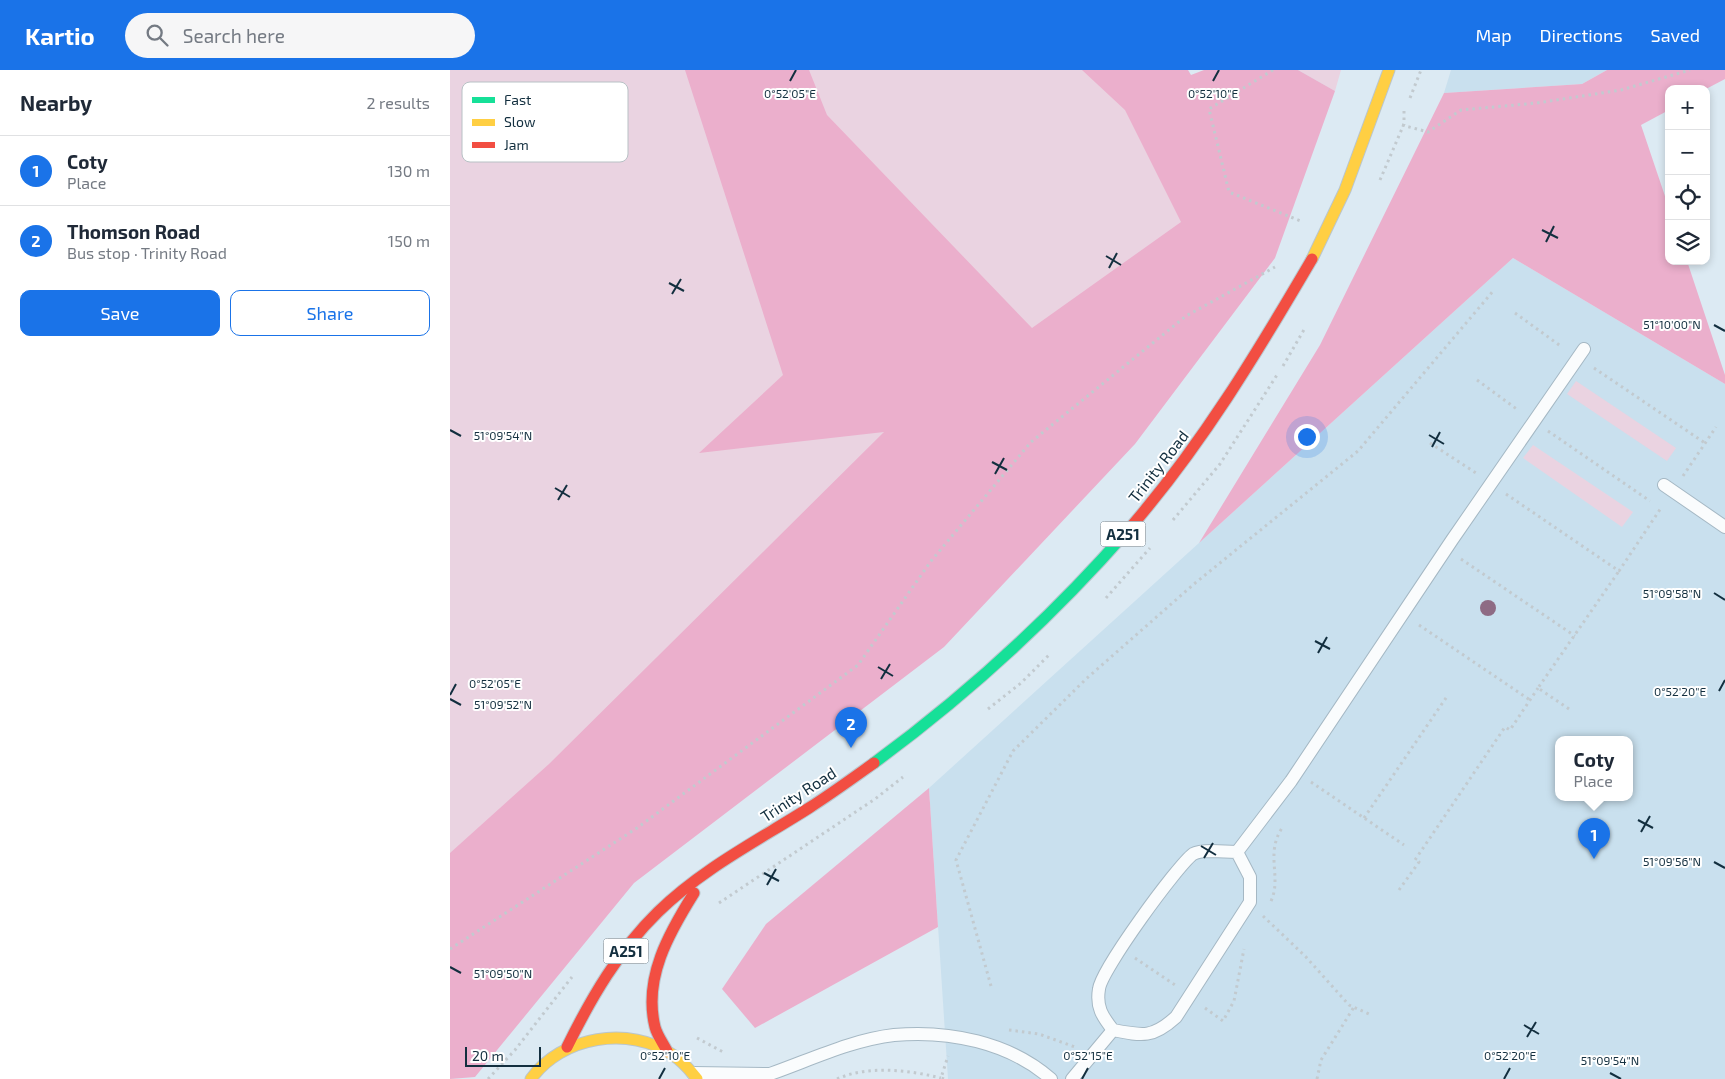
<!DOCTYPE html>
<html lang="en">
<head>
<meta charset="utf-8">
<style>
	:root { --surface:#fff; --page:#f6f6f7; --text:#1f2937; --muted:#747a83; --line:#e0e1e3; --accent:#1a73e8 }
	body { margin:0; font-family:"Exo 2",sans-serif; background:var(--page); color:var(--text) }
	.controls { position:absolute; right:15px; top:15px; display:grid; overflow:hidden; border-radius:10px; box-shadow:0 2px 8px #0003 }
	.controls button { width:45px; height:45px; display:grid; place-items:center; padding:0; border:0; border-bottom:1px solid var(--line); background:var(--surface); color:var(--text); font:25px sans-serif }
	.scale { position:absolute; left:15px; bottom:12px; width:76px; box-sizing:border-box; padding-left:5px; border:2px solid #132f3f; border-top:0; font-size:14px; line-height:18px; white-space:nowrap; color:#132f3f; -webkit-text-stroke:4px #fff; paint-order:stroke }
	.you { position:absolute; left:856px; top:366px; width:18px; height:18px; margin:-12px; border:4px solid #fff; border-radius:50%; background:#1a73e8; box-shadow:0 0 0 8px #1a73e833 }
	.badge { display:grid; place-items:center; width:32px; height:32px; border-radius:50%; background:var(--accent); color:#fff; font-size:16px; font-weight:700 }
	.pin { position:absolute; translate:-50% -41px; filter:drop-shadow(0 1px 2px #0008) }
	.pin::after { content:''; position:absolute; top:26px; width:18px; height:15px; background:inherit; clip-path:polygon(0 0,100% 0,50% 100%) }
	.popup { position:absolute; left:1105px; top:666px; width:78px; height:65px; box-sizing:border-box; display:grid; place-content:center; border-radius:10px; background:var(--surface); filter:drop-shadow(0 1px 4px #0005); font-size:16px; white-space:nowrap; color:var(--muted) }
	.popup b { font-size:19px; color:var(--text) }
	.popup::after { content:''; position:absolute; left:50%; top:100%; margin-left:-10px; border:10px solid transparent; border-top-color:var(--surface) }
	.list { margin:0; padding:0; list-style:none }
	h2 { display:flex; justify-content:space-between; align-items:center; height:65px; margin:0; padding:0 20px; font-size:21px }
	h2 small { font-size:16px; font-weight:400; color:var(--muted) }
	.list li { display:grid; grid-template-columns:32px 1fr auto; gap:15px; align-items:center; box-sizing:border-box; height:70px; padding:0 20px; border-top:1px solid var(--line) }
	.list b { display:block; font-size:19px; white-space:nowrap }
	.list p { margin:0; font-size:16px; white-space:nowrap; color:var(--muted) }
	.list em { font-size:16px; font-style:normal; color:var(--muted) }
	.actions { display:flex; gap:10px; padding:15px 20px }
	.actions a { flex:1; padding:11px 0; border:1px solid var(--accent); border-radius:10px; text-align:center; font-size:18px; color:var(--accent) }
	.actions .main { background:var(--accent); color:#fff }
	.icon { flex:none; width:28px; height:28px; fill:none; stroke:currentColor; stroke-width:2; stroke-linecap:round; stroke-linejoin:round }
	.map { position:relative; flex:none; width:1275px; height:1009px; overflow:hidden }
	header { display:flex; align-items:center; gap:30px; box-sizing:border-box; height:70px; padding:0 25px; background:var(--accent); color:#fff }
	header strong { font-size:24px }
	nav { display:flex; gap:28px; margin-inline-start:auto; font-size:18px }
	.search { width:350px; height:45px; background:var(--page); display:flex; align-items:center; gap:12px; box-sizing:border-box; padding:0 18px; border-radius:28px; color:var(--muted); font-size:19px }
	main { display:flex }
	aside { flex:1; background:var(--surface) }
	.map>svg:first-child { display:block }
</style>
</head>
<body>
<header>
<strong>Kartio</strong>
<div class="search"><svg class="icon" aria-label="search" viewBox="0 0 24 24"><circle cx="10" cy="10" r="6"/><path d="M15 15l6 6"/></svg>Search here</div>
<nav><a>Map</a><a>Directions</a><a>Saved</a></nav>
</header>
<main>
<aside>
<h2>Nearby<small>2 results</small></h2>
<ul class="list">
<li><span class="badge">1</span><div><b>Coty</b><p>Place</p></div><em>130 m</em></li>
<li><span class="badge">2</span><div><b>Thomson Road</b><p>Bus stop · Trinity Road</p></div><em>150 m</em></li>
</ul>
<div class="actions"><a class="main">Save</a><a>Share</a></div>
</aside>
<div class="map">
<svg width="1275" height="1009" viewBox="0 0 1275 1009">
	<rect width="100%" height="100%" fill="#dceaf3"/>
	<!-- built -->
	<g fill="#c9e0ee" fill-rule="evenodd">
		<polygon points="1001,0 1157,0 1132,14 994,23"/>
		<path d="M1063,188L1275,314V1009H498L479,718ZM1109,670H1179V728H1109Z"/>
	</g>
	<!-- green -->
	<g fill="#ead3e1">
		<polygon points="0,0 675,0 772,191 0,828"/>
		<polygon points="848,0 891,0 885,21"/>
		<polygon points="1126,311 1226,378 1217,391 1117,324"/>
		<polygon points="1083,375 1183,442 1172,457 1073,388"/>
	</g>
	<!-- forest -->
	<g fill="#ebafcc">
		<polygon points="235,0 359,0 377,45 582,258 731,152 675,40 632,0 738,0 741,5 754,0 848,0 885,21 825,188 685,374 494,577 184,813 25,1007 0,1009 0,783 99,694 434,362 249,383 333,305"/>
		<polygon points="1157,0 1275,0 1275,9 1256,19 1219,19 1219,40 1191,55 1219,138 1219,191 1237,191 1275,305 1275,314 1063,188 749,473 870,275 994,23 1132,14"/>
		<polygon points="479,718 488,857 305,958 272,919 316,854"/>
	</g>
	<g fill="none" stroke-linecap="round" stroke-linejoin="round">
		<!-- lane casing -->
		<g stroke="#a5b8c4" stroke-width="14">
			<g id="lane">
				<polyline points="1214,415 1275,457"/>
				<path d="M762,781L787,782L800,807V832L726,947C703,968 693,966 663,960C652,946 646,937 649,919C651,900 727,796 743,784C748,781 756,781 762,781Z"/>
				<polyline points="787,782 841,711 1002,470 1134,279"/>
				<polyline points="243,1003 320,1004"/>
				<path d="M315,1009L320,1004C360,990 401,970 444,965C498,960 559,972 601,1009"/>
				<polyline points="622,1009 663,960"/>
			</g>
		</g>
		<!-- fast casing -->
		<g stroke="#bac6cd" stroke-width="13">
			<path id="fast" d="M424,693C518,624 603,546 679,459"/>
		</g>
		<!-- slow casing -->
		<g stroke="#bac6cd" stroke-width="13">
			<g id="slow">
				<polyline points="862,189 895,120 939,0"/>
				<path d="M81,1009C111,966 180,955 223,985C232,991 240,1000 247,1009"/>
			</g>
		</g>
		<!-- jam casing -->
		<g stroke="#bac6cd" stroke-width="13">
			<g id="jam">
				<path d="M679,459C751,376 807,283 862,189"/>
				<path d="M117,977C141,928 169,880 208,842C252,799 307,771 359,738C381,724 403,708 424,693"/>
				<path d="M217,981C213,973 207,965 205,957C193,908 219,863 244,823"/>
			</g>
		</g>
		<!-- path -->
		<g stroke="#c2cacf" stroke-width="3" stroke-dasharray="2.5 4" stroke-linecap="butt">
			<polyline points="823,0 759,39 779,122 853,152"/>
			<polyline points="960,28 971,0"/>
			<polyline points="952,55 978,62 1011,40 1087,33 1171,20 1240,0"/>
			<polyline points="930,110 954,54 954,41"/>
			<polyline points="1065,243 1112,277"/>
			<polyline points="833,296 855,258"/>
			<polyline points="1144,298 1255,373"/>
			<polyline points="1027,310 1068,340"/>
			<polyline points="1098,361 1200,431"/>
			<polyline points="980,373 1026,403"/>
			<polyline points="1233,406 1266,357"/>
			<polyline points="1056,424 1169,501 1211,438"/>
			<polyline points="723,450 770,394 827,305"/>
			<polyline points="1011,489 1125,566"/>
			<polyline points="656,528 700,478"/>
			<polyline points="969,555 1080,630"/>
			<polyline points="538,639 571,613 599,585"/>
			<polyline points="1119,639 1088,618 1169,501"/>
			<polyline points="861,712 954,775"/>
			<polyline points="914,748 998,625"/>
			<polyline points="949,820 969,792 965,790 1055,657 1060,660 1088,618"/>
			<path d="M821,831C832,807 815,784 832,758"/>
			<polyline points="269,833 425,729 453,707"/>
			<polyline points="813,846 856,887 899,935 919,944"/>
			<polyline points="0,879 187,758 408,595 481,491 581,372 736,246 825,197"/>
			<polyline points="685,888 725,915"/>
			<polyline points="541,916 506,790 563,681 636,609 744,514 908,381 1044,220"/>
			<polyline points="755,938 773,951 784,931 794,879"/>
			<polyline points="559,960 589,964 625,977"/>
			<polyline points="247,968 275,983"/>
			<polyline points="38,1009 65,980 122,907"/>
			<path d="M387,1009C418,995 458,1000 491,1008"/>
			<polyline points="494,1009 491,1008 498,986"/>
			<polyline points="867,1009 871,990 904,937"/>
		</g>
		<!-- lane -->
		<use href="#lane" stroke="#fafcfd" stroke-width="12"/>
		<!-- fast -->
		<use href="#fast" stroke="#16e098" stroke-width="11"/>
		<!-- slow -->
		<use href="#slow" stroke="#ffcf43" stroke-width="11"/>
		<!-- jam -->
		<use href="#jam" stroke="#f24e42" stroke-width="11"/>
	</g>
	<!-- trees -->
	<circle fill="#8e6b84" cx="1038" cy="538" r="8"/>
	<!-- ticks -->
	<path fill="none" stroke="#132f3f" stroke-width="2" d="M340,11L346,0M763,11L769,0M1092,160L1108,168M1096,172L1104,156M656,186L671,195M659,198L667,183M219,213L234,221M222,224L231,209M1264,255L1275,261M0,360L11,366M979,365L994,374M982,377L990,362M542,392L557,400M545,404L554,388M105,418L120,427M108,430L117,415M1264,523L1275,530M865,571L880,579M868,583L877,567M428,597L443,606M431,609L440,594M1269,621L1275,610M0,625L6,614M0,629L11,635M1188,750L1203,758M1191,762L1200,746M751,776L766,785M754,788L763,773M1264,792L1275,798M314,803L329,811M317,815L326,799M0,897L11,903M1074,955L1089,964M1077,967L1086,952M1160,1003L1171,1009M209,1009L215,998M632,1009L638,998M1054,1009L1060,998"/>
	<g text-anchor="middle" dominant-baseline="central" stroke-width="4" stroke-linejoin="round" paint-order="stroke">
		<!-- shield labels -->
		<g fill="#fff" stroke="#5a6d79" stroke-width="1">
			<rect x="650.5" y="451.5" width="45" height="25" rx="4"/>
			<rect x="153.5" y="868.5" width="45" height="25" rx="4"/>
		</g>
		<g font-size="15" font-weight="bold" fill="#132f3f">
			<text x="673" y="464">A251</text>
			<text x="176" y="881">A251</text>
		</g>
		<!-- street labels -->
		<g font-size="16" fill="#132f3f" stroke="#fff">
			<text transform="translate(708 396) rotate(-52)">Trinity Road</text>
			<text transform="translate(348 724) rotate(-33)">Trinity Road</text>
		</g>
	</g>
	<!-- legend -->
	<rect x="12" y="12" width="166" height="80" rx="8" fill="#fff" stroke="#b8c1c5" stroke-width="1"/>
	<rect x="22" y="27" width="23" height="6" fill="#16e098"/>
	<rect x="22" y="49" width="23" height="7" fill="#ffcf43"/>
	<rect x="22" y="72" width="23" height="6" fill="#f24e42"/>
	<g font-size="14" fill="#132f3f">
		<text x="54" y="35">Fast</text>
		<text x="54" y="57">Slow</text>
		<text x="54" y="80">Jam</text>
	</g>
	<g font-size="12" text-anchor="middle" fill="#132f3f" stroke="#fff" stroke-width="4" stroke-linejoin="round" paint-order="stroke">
		<text x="340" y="28">0°52'05"E</text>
		<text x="763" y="28">0°52'10"E</text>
		<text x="1222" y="259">51°10'00"N</text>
		<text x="53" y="370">51°09'54"N</text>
		<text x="1222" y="528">51°09'58"N</text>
		<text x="45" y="618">0°52'05"E</text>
		<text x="1230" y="626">0°52'20"E</text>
		<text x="53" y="639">51°09'52"N</text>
		<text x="1222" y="796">51°09'56"N</text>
		<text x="53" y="908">51°09'50"N</text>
		<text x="215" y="990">0°52'10"E</text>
		<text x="638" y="990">0°52'15"E</text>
		<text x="1060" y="990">0°52'20"E</text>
		<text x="1160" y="995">51°09'54"N</text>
	</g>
</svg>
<div class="controls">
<button>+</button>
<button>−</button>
<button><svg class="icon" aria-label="locate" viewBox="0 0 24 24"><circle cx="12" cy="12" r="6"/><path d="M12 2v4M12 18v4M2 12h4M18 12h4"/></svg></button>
<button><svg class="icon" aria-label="layers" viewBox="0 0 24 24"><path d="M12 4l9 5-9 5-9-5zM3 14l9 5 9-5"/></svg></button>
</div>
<div class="scale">20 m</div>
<div class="you"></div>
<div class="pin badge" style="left:1144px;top:789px">1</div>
<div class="popup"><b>Coty</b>Place</div>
<div class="pin badge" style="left:401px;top:678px">2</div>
</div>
</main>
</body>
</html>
